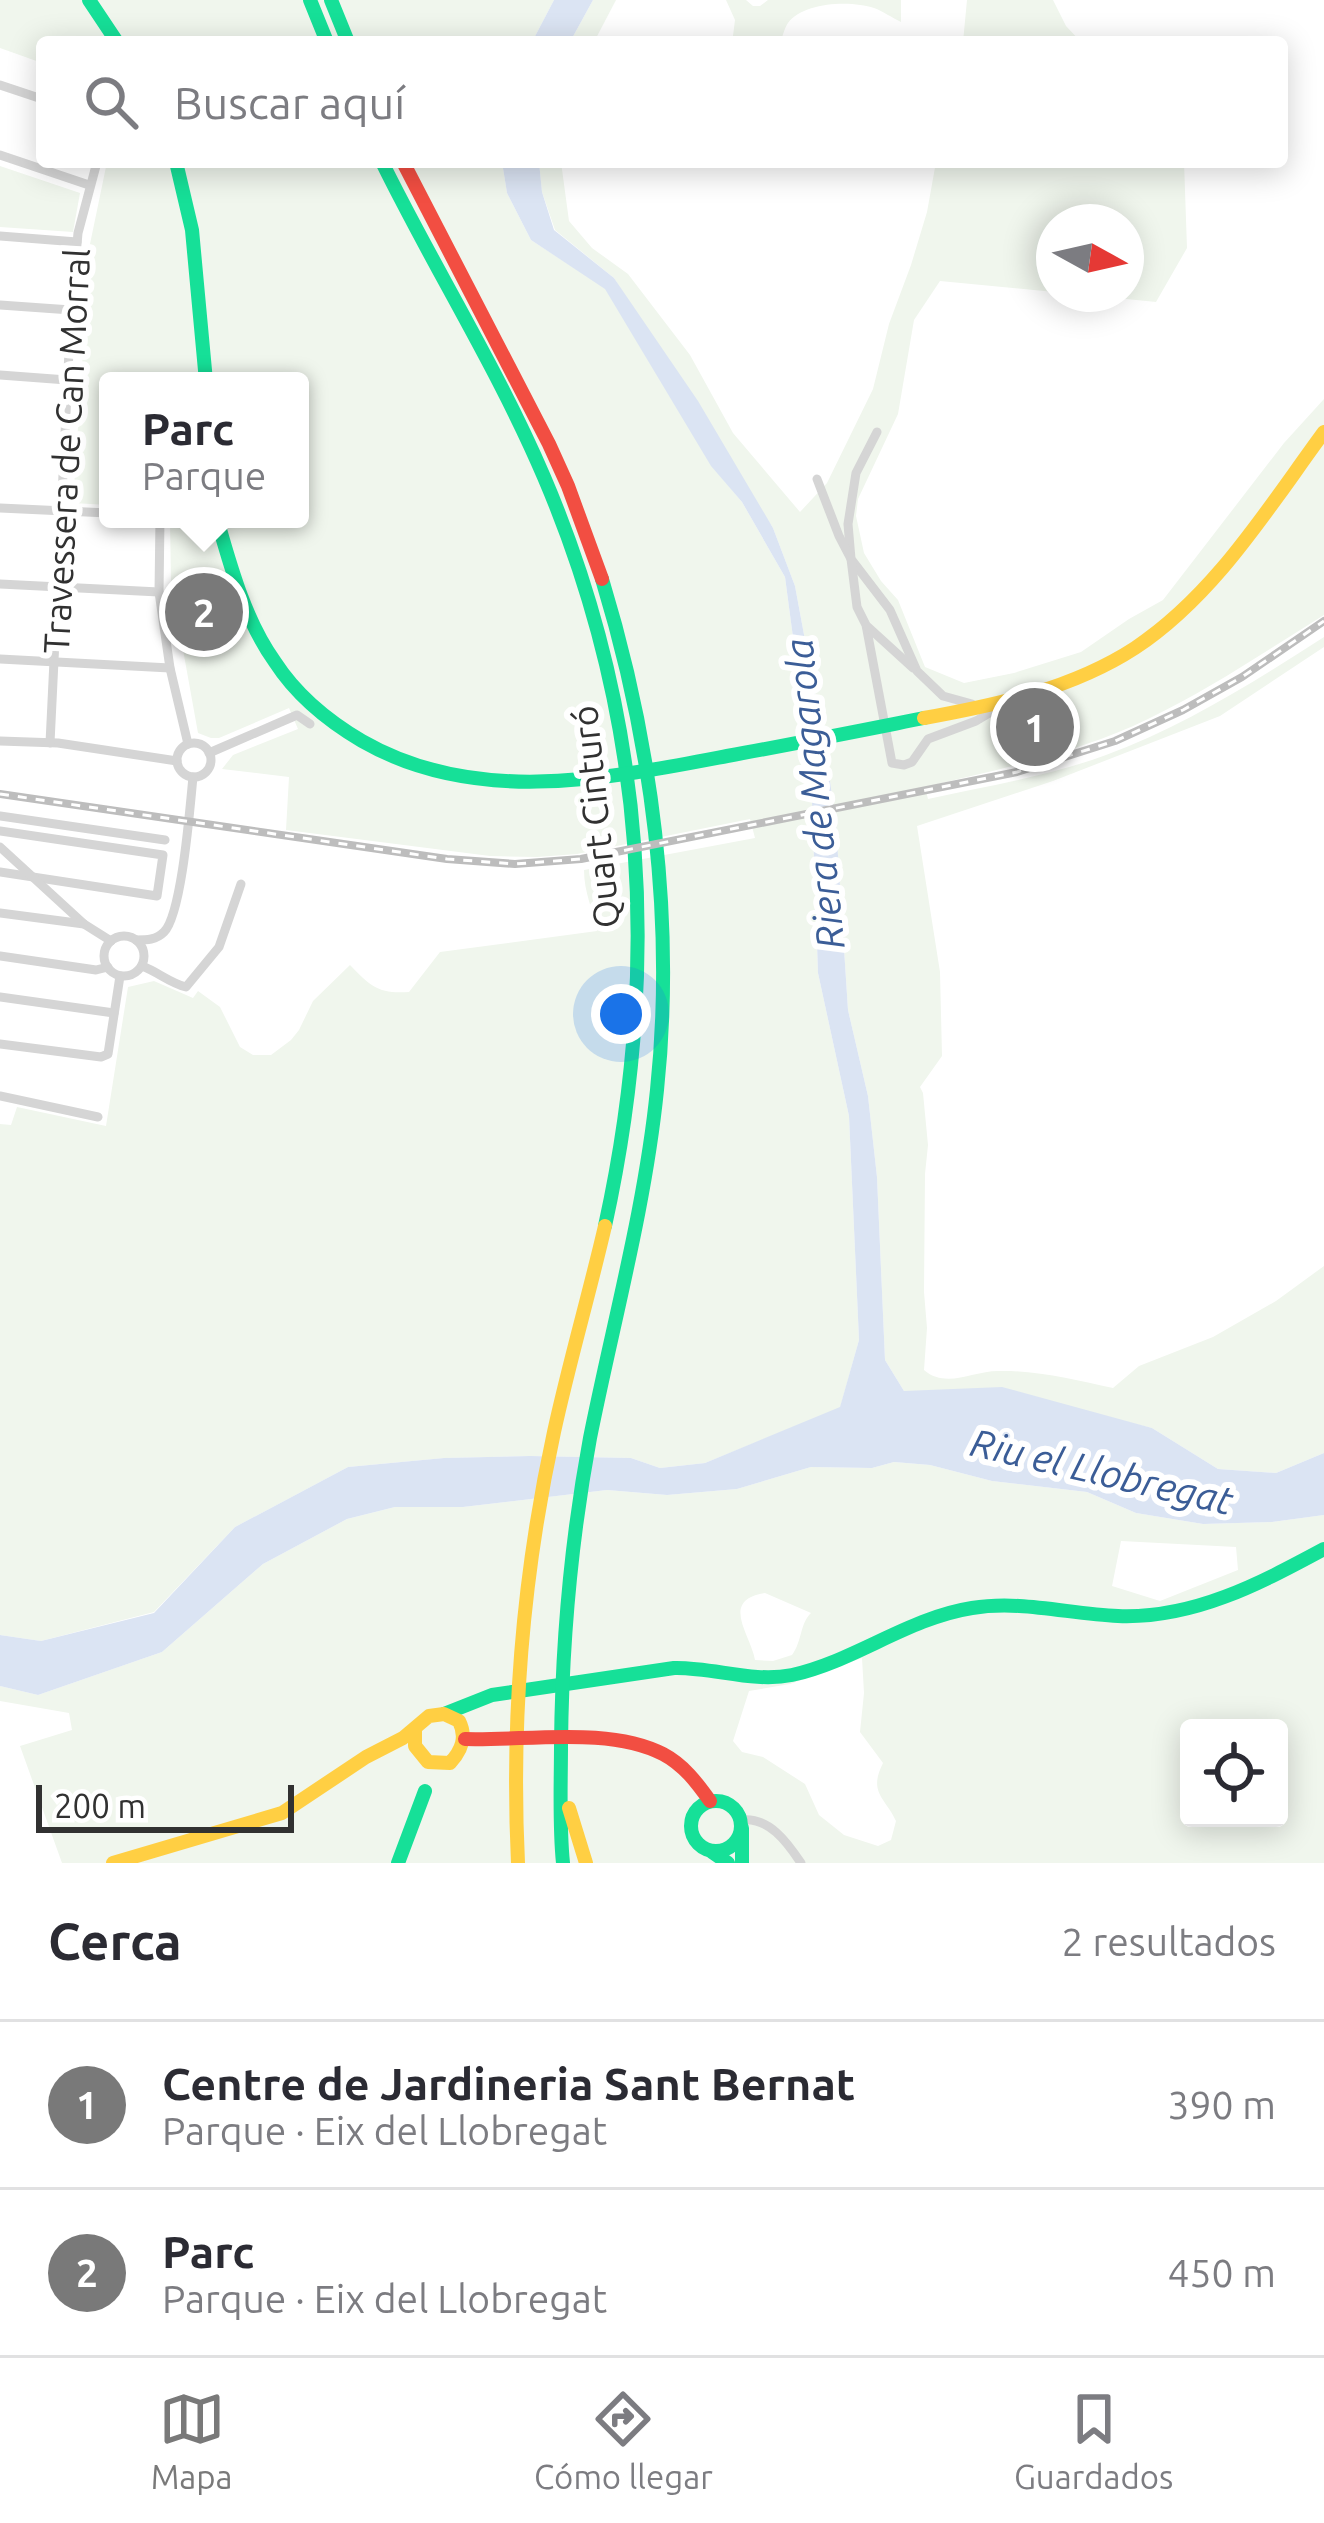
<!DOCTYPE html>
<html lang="es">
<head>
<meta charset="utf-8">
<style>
	:root { --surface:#fff; --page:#f7f7f7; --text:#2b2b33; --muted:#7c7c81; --line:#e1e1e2; --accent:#797979 }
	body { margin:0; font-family:Ubuntu,sans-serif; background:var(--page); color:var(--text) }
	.controls { position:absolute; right:36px; bottom:36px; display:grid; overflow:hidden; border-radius:12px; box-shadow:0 6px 30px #0003 }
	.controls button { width:108px; height:108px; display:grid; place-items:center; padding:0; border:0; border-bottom:3px solid var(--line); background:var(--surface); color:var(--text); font:60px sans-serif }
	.compass { position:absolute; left:1036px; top:204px; width:108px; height:108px; border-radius:50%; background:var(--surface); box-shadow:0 6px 30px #0003; rotate:98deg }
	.scale { position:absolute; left:36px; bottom:30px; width:258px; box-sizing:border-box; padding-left:12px; border:6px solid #313131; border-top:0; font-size:33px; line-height:42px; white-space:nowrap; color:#313131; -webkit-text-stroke:9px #fff; paint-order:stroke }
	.you { position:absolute; left:621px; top:1014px; width:42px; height:42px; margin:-30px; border:9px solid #fff; border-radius:50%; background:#1a73e8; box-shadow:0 0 0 18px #1a73e833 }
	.badge { display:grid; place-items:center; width:78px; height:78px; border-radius:50%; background:var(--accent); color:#fff; font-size:39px; font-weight:700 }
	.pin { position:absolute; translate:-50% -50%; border:6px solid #fff; box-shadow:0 3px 12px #0006 }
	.popup { position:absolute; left:99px; top:372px; width:210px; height:156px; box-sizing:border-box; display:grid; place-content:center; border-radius:12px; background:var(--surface); filter:drop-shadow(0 3px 9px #0005); font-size:39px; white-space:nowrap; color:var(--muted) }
	.popup b { font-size:45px; color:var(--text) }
	.popup::after { content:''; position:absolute; left:50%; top:100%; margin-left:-24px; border:24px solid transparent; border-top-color:var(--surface) }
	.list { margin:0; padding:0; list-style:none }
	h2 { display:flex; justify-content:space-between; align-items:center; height:156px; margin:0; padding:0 48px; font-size:51px }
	h2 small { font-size:39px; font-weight:400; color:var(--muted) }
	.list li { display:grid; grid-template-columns:78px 1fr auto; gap:36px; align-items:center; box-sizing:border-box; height:168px; padding:0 48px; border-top:3px solid var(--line) }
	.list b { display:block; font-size:45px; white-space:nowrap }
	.list p { margin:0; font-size:39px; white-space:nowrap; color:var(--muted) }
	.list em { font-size:39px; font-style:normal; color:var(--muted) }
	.icon { flex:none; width:66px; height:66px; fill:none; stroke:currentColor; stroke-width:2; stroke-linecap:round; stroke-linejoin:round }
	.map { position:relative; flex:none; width:1324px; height:1863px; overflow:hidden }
	.search { position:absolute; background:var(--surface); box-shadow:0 6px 30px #0003; left:36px; right:36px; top:36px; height:132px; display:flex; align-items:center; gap:30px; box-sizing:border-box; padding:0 42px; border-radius:12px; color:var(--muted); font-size:45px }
	.sheet { height:492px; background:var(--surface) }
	nav { display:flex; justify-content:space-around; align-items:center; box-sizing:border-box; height:168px; border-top:3px solid var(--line); background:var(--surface); font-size:33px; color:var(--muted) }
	nav a { display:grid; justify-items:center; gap:6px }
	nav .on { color:var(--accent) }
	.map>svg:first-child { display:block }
</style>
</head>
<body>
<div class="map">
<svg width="1324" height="1863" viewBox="0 0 1324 1863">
	<rect width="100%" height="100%" fill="#fff"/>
	<!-- green -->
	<g fill="#f0f6ed" fill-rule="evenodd">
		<polygon points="0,0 554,0 532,42 42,42 42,63 0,48"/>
		<polygon points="593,0 616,0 594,42 570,42"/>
		<path d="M726,0H746L753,6H760L768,0H901V22C892,18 883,11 874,8C851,0 803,2 788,23C785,27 782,37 781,42H725L733,36L735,20Z"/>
		<polygon points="967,0 1053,0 1066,26 1081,42 963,42"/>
		<path d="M107,162H502L507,193L531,240L605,288L711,465L742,502L785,577L811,773L818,973L849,1116L859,1340L840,1408L705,1463L660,1468L631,1458L529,1456L444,1458L348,1467L235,1527L154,1612L41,1641L0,1635V1124L11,1125L17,1107L106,1126L128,987L154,981L193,998L198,991L220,1007L240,1047L253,1055H271L291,1040L299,1030L313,1001L350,965C371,987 379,994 409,992L440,952L597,931C593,909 584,893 584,870L755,838L750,819L577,854L537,857L490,856L286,830L289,777L222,769L233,755L298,729L289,708L219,738H211L198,733L171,583L170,519H300V381H108V505L73,503L90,244Z"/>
		<path d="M539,162H561L569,221L592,248L628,274L690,355L733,433L800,512L827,483L873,389L889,324L911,265L927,212L936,162H1184L1187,248L1156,302L1077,294H1126V222H1054V292L940,281L914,320L898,414L858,499L856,516L864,553L881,581L898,600L925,667L964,683L1014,673L1081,652L1129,619L1163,600L1284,443L1324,399V615C1266,651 1209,690 1148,719C1078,753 999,769 925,787L928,799C987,786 1049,776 1106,755C1184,726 1254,682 1324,637V647L1220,716L1053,781L917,826L940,972L942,1056L920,1087L923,1093L928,1145L925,1174L924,1292L927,1328L924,1370C946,1389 973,1371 998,1371C1036,1370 1076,1380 1113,1388L1139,1366L1213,1337L1276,1301L1324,1266V1453L1276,1473L1218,1469L1152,1428L1086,1412L947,1391H904L885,1360L877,1177L868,1096L848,1010L836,825L827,759L795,586L773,528L614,278L555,230L542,192Z"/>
		<polygon points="0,166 80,193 73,232 0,227"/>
		<path d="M894,1462L930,1465L992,1481L1087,1492L1136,1513L1203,1524L1272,1522L1324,1515V1863H62L20,1746L72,1730L69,1713L0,1701V1686L38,1695L162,1652L263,1564L347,1519L395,1507H463L607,1490L667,1495L737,1489L811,1467L872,1468ZM1121,1541L1236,1547L1238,1570L1160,1601L1112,1586ZM765,1593L811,1613C800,1623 802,1642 792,1655L773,1661L755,1660C751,1635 719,1600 765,1593ZM862,1658L864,1693L860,1732L883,1763C868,1793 885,1797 896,1821L891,1840L878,1846L844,1835L819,1815L805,1784L763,1757L742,1752L733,1741L749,1691L790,1684ZM1189,1728H1279V1818H1189Z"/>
	</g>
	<!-- water -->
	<g fill="#dbe4f3">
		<polygon points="554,0 593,0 570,42 532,42"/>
		<polygon points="502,162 539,162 542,192 554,230 614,278 698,401 773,528 795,586 827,759 836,825 848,1010 868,1096 877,1177 885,1360 904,1391 1002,1387 1152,1428 1218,1469 1276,1473 1324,1453 1324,1515 1272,1522 1203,1524 1136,1513 1087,1492 992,1481 930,1465 894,1462 872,1468 811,1467 737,1489 667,1495 607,1490 463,1507 395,1507 347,1519 263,1564 162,1652 38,1695 0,1686 0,1635 41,1641 154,1613 235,1527 348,1467 444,1458 530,1456 631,1458 660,1468 705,1463 840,1407 859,1340 849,1116 818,973 811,773 785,577 742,502 711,466 605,289 531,240 507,193"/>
	</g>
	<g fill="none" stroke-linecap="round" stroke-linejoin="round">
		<!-- street -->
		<g stroke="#d5d5d5" stroke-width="9">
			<polyline points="0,85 42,99"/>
			<polyline points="0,155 89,185"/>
			<polyline points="0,236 77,242"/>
			<polyline points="0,305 71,310"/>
			<polyline points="0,375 67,380"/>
			<polyline points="877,432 856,473 848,524 851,559 890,610 917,671 943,696 972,704"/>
			<polyline points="817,479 839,536 851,559 857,607 866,625 892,763 904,765 912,762 928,739 976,721 996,709"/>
			<polyline points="0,508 108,513"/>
			<polyline points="160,519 159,592 170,668 188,744"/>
			<polyline points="0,584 159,592"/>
			<polyline points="868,627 913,668"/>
			<polyline points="0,659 170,668"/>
			<polyline points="0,741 58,743 177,761"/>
			<polyline points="50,743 71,310 78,233 97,162"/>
			<circle cx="194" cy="760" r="17"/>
			<polyline points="209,753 297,715 310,724"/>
			<polyline points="0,816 165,840"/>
			<polyline points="0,831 163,855 157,896 0,872"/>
			<polyline points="0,847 84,924 111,941"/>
			<polyline points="0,913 84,924"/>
			<circle cx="124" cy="956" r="20"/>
			<path d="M136,940C147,940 156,940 164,932C182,914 190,806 193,777"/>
			<polyline points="0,956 96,970 108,967"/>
			<path d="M142,966C158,972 170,983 186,987L219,947L241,884"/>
			<polyline points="0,997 114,1013"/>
			<polyline points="0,1044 101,1057 108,1054 120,976"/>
			<polyline points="0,1096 98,1117"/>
			<path d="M742,1820C769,1817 787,1842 801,1863"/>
		</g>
		<!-- fast -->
		<g stroke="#16e098" stroke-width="14">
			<polyline points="89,0 117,42"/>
			<polyline points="310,0 327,42"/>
			<polyline points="331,0 348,42"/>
			<polyline points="176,162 192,230 206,381"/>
			<path d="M382,162C434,268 498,369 544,477C647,718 661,971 605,1226"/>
			<path d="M217,519C231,568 245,620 275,662C297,696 328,721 362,741C475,806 606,779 727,756C793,744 858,731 924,718"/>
			<path d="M444,1714L492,1695L674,1668C713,1667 753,1683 792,1675C855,1661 908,1618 972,1608C1021,1600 1069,1614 1118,1616C1193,1619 1259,1584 1324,1549"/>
			<circle cx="716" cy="1826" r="25"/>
			<polyline points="742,1828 742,1863"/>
			<polyline points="712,1852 728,1863"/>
			<polyline points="398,1863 425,1791"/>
			<path d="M563,1863C559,1824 561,1784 561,1745C562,1641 571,1540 590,1438C613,1323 645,1208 657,1090C675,919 652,743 602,579"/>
		</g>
		<!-- slow -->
		<g stroke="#ffcf43" stroke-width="14">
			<path d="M924,718C996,705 1072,689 1135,648C1215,595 1268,508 1324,432"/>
			<polyline points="569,1808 586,1863"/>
			<path d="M113,1863L282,1813L366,1757L403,1738L429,1716L444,1714L459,1721C467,1737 462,1750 450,1763L428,1762L415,1746V1730"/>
			<path d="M518,1863C511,1718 523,1574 554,1432C569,1363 589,1295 605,1226"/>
		</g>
		<!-- jam -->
		<g stroke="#f24e42" stroke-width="14">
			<polyline points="403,162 549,444 568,486 602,579"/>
			<path d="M465,1739C525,1741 609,1726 663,1754C684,1765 697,1783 710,1801"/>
		</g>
		<!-- rail casing -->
		<g stroke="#bdbdbd" stroke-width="8">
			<polyline id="rail" points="0,794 447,859 515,864 581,859 1017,772 1115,741 1183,710 1242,677 1324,621"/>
		</g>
		<!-- rail -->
		<use href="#rail" stroke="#fff" stroke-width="3" stroke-dasharray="9" stroke-linecap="butt"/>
	</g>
	<g text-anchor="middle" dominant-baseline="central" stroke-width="12" stroke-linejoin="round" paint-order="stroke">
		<!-- street labels -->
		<g font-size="36" fill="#313131" stroke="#fff">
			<text transform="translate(66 451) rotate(-87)">Travessera de Can Morral</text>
			<text transform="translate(595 817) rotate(-96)">Quart Cinturó</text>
		</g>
		<!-- water labels -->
		<g font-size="39" font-style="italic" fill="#3b5d97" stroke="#fff">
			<text transform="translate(814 794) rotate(-96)">Riera de Magarola</text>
			<text transform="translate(1102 1471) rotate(13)">Riu el Llobregat</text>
		</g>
	</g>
</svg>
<div class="controls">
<button><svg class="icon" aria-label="locate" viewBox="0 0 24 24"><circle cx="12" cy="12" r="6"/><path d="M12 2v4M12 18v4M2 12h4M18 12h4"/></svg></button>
</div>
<svg class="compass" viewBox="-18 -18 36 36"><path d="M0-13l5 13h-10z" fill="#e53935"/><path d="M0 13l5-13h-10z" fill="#7c7c81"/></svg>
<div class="scale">200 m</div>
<div class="you"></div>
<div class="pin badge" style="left:1035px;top:727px">1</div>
<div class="pin badge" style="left:204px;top:612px">2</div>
<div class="popup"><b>Parc</b>Parque</div>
<div class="search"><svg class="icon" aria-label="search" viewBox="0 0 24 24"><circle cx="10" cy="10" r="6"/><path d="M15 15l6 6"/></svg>Buscar aquí</div>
</div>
<section class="sheet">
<h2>Cerca<small>2 resultados</small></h2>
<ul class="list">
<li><span class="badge">1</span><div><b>Centre de Jardineria Sant Bernat</b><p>Parque · Eix del Llobregat</p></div><em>390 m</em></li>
<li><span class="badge">2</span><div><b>Parc</b><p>Parque · Eix del Llobregat</p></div><em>450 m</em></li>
</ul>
</section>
<nav>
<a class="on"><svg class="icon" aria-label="map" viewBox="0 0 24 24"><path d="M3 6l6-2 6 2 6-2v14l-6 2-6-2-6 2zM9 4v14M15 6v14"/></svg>Mapa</a>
<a><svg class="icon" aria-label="directions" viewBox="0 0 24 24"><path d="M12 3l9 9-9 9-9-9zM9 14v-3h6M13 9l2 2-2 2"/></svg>Cómo llegar</a>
<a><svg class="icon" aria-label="saved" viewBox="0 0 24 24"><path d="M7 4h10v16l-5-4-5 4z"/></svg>Guardados</a>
</nav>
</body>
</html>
